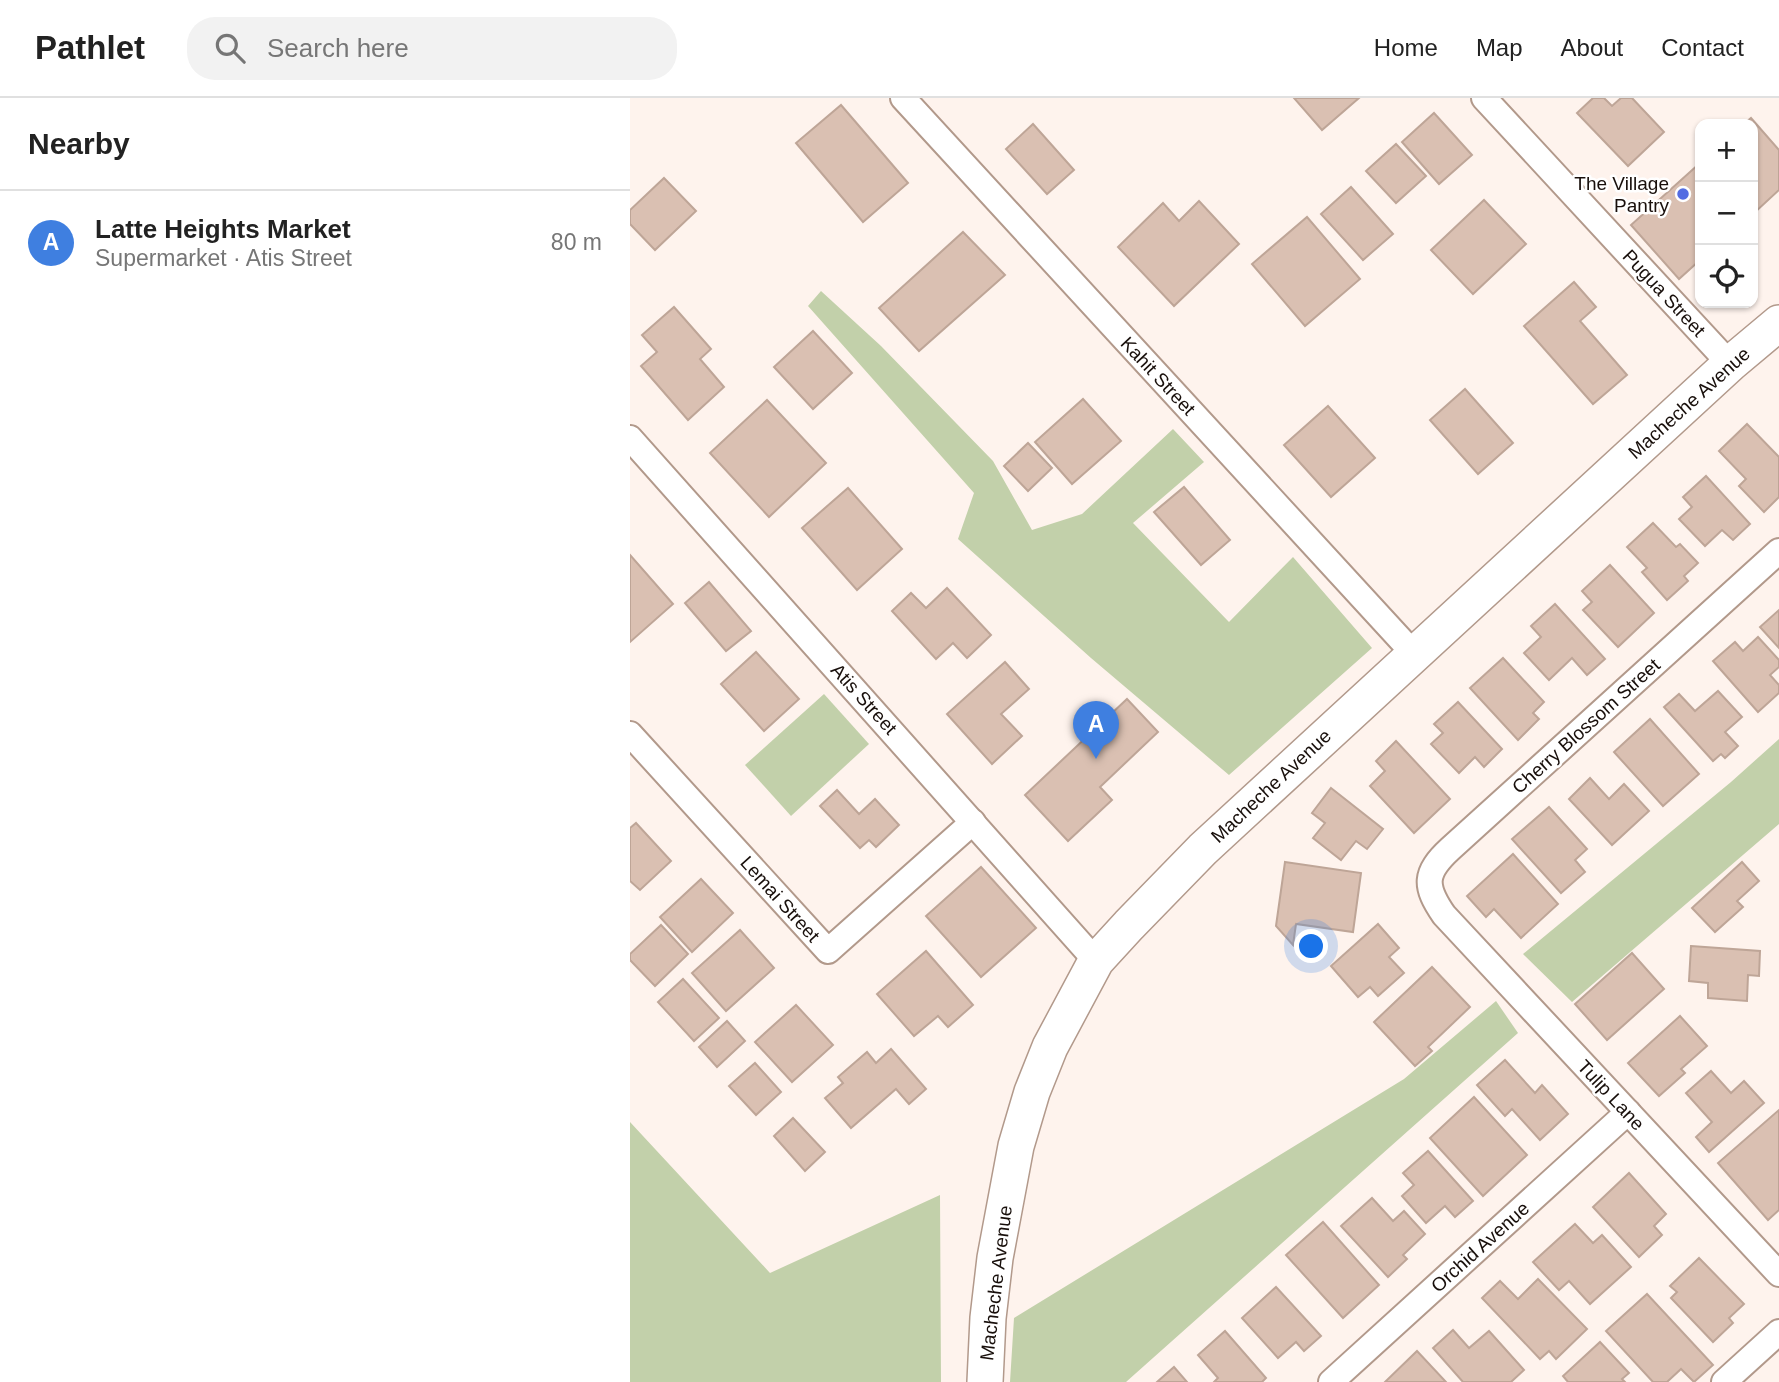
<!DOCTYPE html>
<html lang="en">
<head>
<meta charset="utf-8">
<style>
	:root { --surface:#fff; --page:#f2f2f2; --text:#222; --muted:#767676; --line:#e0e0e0; --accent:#536ce2 }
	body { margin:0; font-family:Arial,sans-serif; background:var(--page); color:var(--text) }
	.controls { position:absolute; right:21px; top:21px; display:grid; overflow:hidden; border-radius:14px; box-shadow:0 2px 5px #0004 }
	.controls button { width:63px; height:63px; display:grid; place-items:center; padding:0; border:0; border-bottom:2px solid var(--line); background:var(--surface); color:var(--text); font:35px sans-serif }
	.you { position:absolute; left:682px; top:849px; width:24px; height:24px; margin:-18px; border:5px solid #fff; border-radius:50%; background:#1a73e8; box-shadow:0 0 0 10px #1a73e833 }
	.badge { display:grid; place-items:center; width:46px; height:46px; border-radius:50%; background:var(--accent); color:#fff; font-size:23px; font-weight:700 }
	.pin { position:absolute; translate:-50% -58px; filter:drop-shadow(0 2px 4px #0008) }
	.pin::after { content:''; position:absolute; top:37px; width:24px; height:21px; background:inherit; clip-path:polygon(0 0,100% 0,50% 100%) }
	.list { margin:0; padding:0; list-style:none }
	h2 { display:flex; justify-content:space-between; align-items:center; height:91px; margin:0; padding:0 28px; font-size:30px }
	h2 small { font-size:23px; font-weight:400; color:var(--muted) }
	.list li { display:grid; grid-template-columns:46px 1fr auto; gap:21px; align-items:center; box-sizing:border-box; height:105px; padding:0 28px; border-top:2px solid var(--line) }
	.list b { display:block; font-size:26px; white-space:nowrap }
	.list p { margin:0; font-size:23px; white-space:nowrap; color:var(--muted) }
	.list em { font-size:23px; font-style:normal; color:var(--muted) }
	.icon { flex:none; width:38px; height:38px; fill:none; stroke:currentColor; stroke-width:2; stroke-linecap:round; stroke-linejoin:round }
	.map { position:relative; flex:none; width:1149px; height:1284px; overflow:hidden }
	header { display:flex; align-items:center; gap:42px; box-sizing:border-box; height:98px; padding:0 35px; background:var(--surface); border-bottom:2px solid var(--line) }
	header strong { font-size:33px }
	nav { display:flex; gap:38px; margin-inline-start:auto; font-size:24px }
	.search { width:490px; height:63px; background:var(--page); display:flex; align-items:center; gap:18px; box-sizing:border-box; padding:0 24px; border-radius:28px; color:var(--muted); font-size:26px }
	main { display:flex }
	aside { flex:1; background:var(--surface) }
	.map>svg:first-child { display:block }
</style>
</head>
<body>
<header>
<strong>Pathlet</strong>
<div class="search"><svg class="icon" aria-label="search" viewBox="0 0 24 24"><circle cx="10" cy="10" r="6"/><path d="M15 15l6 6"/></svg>Search here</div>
<nav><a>Home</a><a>Map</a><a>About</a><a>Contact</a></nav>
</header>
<main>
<aside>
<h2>Nearby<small></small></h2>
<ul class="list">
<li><span class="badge" style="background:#3f7fe0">A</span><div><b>Latte Heights Market</b><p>Supermarket · Atis Street</p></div><em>80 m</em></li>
</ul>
</aside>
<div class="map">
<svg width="1149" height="1284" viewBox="0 0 1149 1284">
	<rect width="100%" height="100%" fill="#fef3ed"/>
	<!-- green -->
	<g fill="#c2d0aa">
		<polygon points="191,193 251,248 363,363 402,432 452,416 543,331 574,364 503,425 599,524 663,459 742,550 599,677 461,560 328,441 344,395 178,208"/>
		<polygon points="194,596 239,646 161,718 115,667"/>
		<polygon points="1149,641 1149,726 942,904 893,856 1101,684"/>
		<polygon points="866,903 888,935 496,1284 380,1284 384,1220 774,981"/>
		<polygon points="0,1024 140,1175 310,1097 311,1284 0,1284"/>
	</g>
	<!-- building -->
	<g fill="#dac0b2" stroke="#bea597" stroke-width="2">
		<polygon points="664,0 729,0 692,32"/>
		<polygon points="963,0 974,0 982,8 991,0 1002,0 1034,34 998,68 947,15"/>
		<polygon points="211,7 278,85 233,124 166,45"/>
		<polygon points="804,15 842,57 809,86 772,44"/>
		<polygon points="1121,20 1149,52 1149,92 1123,116 1123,26 1114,26"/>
		<polygon points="403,26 444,72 417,96 376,51"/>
		<polygon points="766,46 796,78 766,105 736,73"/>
		<polygon points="1070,65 1070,162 1049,181 1001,127"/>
		<polygon points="34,80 66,113 25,152 0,126 0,112"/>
		<polygon points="721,89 763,136 733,162 691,116"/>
		<polygon points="854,102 896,146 843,196 801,152"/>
		<polygon points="569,103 609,146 544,208 488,149 533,105 549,123"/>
		<polygon points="677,119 730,181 675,228 622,166"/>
		<polygon points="333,134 375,177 289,253 249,210"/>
		<polygon points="944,184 966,209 950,223 997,277 963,306 894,228"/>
		<polygon points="44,209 81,251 70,261 94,289 58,322 11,268 27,254 12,237"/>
		<polygon points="183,233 222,275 183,311 144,269"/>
		<polygon points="835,291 883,345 848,376 800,322"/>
		<polygon points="453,301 491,343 442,386 405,344"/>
		<polygon points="137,302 196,365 139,419 80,355"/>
		<polygon points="698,308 745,360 701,399 654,347"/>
		<polygon points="1117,326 1149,359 1149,399 1134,414 1109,388 1116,381 1089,353"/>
		<polygon points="398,345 422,370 398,393 374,368"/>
		<polygon points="1076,378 1120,426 1103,442 1092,432 1075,448 1049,421 1062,409 1053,399"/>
		<polygon points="554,389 600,442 571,467 524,414"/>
		<polygon points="218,390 272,451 227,492 172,430"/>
		<polygon points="1023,425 1046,449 1050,446 1068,465 1054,478 1058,483 1037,502 1012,474 1017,470 997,449"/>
		<polygon points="0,457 43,506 0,544"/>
		<polygon points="980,467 1024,515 988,549 953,512 962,504 952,493"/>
		<polygon points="79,484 121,533 96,553 55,505"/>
		<polygon points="317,490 361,537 337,560 323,545 306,561 262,513 281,495 296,510"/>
		<polygon points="925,506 975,561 957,577 942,560 919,582 894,555 911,539 901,528"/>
		<polygon points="1149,512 1149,550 1130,529"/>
		<polygon points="1128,539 1149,562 1149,569 1140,577 1149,587 1149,595 1128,614 1083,563 1105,544 1113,553"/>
		<polygon points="126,554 169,601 134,633 91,586"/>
		<polygon points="873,560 914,604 903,615 909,621 888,642 840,590"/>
		<polygon points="375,564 399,591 371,616 392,638 362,666 317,616"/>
		<polygon points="1088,593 1112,619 1095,634 1108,648 1095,660 1091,656 1083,663 1034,609 1049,596 1065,613"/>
		<polygon points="497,601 528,634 470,689 482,702 438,743 395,697"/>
		<polygon points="828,604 872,651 854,669 845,659 829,675 801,646 813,635 804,626"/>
		<polygon points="1020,621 1069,676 1033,708 984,654"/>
		<polygon points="766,643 820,701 784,735 740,688 755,673 746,663"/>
		<polygon points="960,680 979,701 994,686 1019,713 982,747 939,701"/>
		<polygon points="701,690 753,731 737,751 726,743 711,762 683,740 695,725 682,715"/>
		<polygon points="207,692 229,716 245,701 269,727 246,749 239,742 230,750 190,708"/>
		<polygon points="919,709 957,751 945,762 955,774 931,795 882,741"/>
		<polygon points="6,725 41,763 10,792 0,783 0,730"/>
		<polygon points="883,756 928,806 891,840 864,811 856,819 837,798"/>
		<polygon points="655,764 731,775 723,834 666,826 663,847 646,828"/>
		<polygon points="1112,764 1129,783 1107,803 1113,809 1085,834 1062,810"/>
		<polygon points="351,769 406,830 351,879 296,818"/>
		<polygon points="71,781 103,815 62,854 30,819"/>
		<polygon points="748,826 769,850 759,859 774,875 748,898 740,889 728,899 701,868"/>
		<polygon points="31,827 58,856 25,888 0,862 0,856"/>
		<polygon points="110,832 144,870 96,913 62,875"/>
		<polygon points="1061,848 1130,853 1129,878 1118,877 1117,903 1078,900 1078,885 1059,883"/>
		<polygon points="296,853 343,907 318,929 308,918 284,938 247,896"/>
		<polygon points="1002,855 1034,891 977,942 945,906"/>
		<polygon points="802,869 840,909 798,949 802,953 785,968 744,924"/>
		<polygon points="53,881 89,920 64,943 28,904"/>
		<polygon points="166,907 203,947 162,984 125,944"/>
		<polygon points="1050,918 1077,948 1051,971 1055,975 1029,998 998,965"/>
		<polygon points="97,923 115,943 87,969 69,949"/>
		<polygon points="261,951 296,991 279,1006 266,991 221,1030 195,1000 213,985 208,979 237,954 246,965"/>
		<polygon points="875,962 905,995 912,987 938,1016 910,1042 882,1011 875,1018 847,987"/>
		<polygon points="125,965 151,994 126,1017 99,988"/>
		<polygon points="1081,973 1101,995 1114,983 1134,1005 1079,1054 1066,1039 1082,1024 1056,995"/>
		<polygon points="844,999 897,1057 853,1098 800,1040"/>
		<polygon points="1149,1012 1149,1112 1138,1122 1088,1065"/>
		<polygon points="163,1020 195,1054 175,1073 144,1038"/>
		<polygon points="798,1053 843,1103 825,1119 815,1108 796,1125 772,1098 784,1087 773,1075"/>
		<polygon points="999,1075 1036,1116 1024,1128 1032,1137 1009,1159 963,1109"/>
		<polygon points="742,1100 763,1123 774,1113 795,1136 773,1157 777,1161 758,1179 711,1128"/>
		<polygon points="693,1124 749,1187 713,1220 656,1157"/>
		<polygon points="945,1126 963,1145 972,1137 1001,1169 960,1206 939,1183 929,1192 903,1164"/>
		<polygon points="1069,1160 1114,1206 1099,1220 1103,1225 1083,1244 1041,1200 1047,1194 1040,1188"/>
		<polygon points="908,1181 957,1231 926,1261 919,1253 910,1261 852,1200 870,1183 888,1201"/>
		<polygon points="646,1189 691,1238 674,1253 666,1244 648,1260 612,1220"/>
		<polygon points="1017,1196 1083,1267 1064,1284 1051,1271 1037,1284 1023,1284 976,1233"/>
		<polygon points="823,1232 839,1250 859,1233 894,1272 881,1284 833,1284 803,1250"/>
		<polygon points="595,1233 636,1280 632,1284 584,1284 588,1280 568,1257"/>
		<polygon points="970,1244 999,1275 992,1281 995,1284 938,1284 933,1278"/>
		<polygon points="787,1253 816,1284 755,1284"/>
		<polygon points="544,1269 557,1284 527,1284"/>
	</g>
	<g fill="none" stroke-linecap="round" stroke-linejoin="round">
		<!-- street casing -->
		<g stroke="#b2998b" stroke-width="28">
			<g id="street">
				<polyline points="273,0 784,556"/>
				<polyline points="854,0 1100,266"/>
				<polyline points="0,340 466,863"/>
				<path d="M1149,453L820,751C794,775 794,788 814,817L1149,1176"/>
				<polyline points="0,636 198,853 343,724"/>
				<polyline points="701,1284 998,1014"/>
				<polyline points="1094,1284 1149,1234"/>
			</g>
		</g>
		<!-- secondary casing -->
		<g stroke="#b2998b" stroke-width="38">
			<polyline id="secondary" points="355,1284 358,1220 365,1160 386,1048 402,994 420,949 466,863 499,827 573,751 1100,266 1149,225"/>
		</g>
		<!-- street -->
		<use href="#street" stroke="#fff" stroke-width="24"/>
		<!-- secondary -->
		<use href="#secondary" stroke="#fff" stroke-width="35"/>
	</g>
	<!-- markers -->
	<circle fill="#536ce2" stroke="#fff" stroke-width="2.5" cx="1053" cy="96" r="7"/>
	<g text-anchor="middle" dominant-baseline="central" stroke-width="5" stroke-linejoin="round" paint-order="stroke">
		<!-- poi labels -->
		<g font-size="19" fill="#180f0b" stroke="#fff" text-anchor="end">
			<text x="1039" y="85">The Village<tspan x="1039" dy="22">Pantry</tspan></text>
		</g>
		<!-- street labels -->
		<g font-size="19" fill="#180f0b" stroke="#fff">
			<text transform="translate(1034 195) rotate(47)">Pugua Street</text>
			<text transform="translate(528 278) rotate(47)">Kahit Street</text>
			<text transform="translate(1059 305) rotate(-42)">Macheche Avenue</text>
			<text transform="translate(234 601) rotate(48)">Atis Street</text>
			<text transform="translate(956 628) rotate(-42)">Cherry Blossom Street</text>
			<text transform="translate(641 688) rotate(-43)">Macheche Avenue</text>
			<text transform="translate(150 801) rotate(48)">Lemai Street</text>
			<text transform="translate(981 997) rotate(47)">Tulip Lane</text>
			<text transform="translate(850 1149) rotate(-42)">Orchid Avenue</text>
			<text transform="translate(366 1185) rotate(-83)">Macheche Avenue</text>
		</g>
	</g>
</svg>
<div class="controls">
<button>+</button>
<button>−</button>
<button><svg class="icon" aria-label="locate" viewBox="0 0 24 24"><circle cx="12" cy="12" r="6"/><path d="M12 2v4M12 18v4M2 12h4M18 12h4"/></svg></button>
</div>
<div class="you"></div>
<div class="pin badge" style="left:466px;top:661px;background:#3f7fe0">A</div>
</div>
</main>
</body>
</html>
